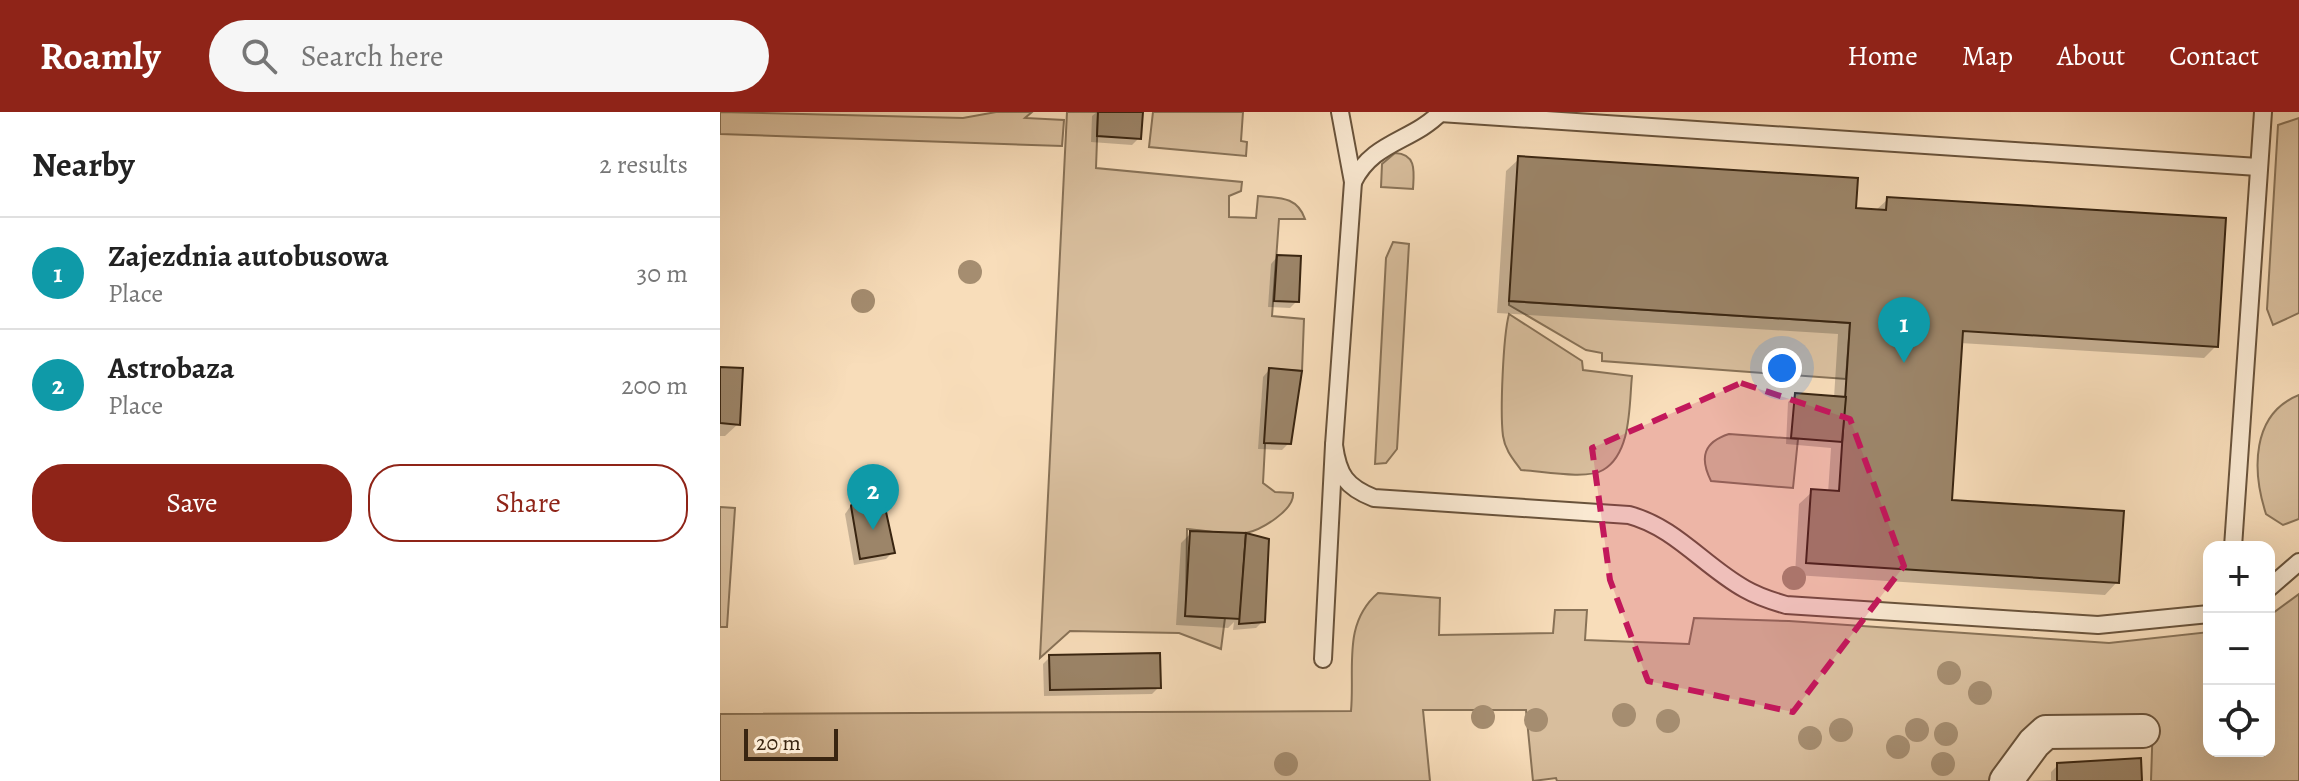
<!DOCTYPE html>
<html lang="en">
<head>
<meta charset="utf-8">
<style>
	:root { --surface:#fff; --page:#f6f6f6; --text:#222; --muted:#767676; --line:#e0e0e0; --accent:#8f2418 }
	body { margin:0; font-family:Alegreya,serif; background:var(--page); color:var(--text) }
	.controls { position:absolute; right:24px; bottom:24px; display:grid; overflow:hidden; border-radius:16px; box-shadow:0 8px 32px #0002 }
	.controls button { width:72px; height:72px; display:grid; place-items:center; padding:0; border:0; border-bottom:2px solid var(--line); background:var(--surface); color:var(--text); font:40px sans-serif }
	.scale { position:absolute; left:24px; bottom:20px; width:94px; box-sizing:border-box; padding-left:8px; border:4px solid #392511; border-top:0; font-size:22px; line-height:28px; white-space:nowrap; color:#392511; -webkit-text-stroke:6px #fae9d2; paint-order:stroke }
	.you { position:absolute; left:1062px; top:256px; width:28px; height:28px; margin:-20px; border:6px solid #fff; border-radius:50%; background:#1a73e8; box-shadow:0 0 0 12px #1a73e833 }
	.badge { display:grid; place-items:center; width:52px; height:52px; border-radius:50%; background:var(--accent); color:#fff; font-size:26px; font-weight:700 }
	.pin { position:absolute; translate:-50% -66px; filter:drop-shadow(0 2px 4px #0008) }
	.pin::after { content:''; position:absolute; top:42px; width:28px; height:24px; background:inherit; clip-path:polygon(0 0,100% 0,50% 100%) }
	.list { margin:0; padding:0; list-style:none }
	h2 { display:flex; justify-content:space-between; align-items:center; height:104px; margin:0; padding:0 32px; font-size:34px }
	h2 small { font-size:26px; font-weight:400; color:var(--muted) }
	.list li { display:grid; grid-template-columns:52px 1fr auto; gap:24px; align-items:center; box-sizing:border-box; height:112px; padding:0 32px; border-top:2px solid var(--line) }
	.list b { display:block; font-size:30px; white-space:nowrap }
	.list p { margin:0; font-size:26px; white-space:nowrap; color:var(--muted) }
	.list em { font-size:26px; font-style:normal; color:var(--muted) }
	.actions { display:flex; gap:16px; padding:24px 32px }
	.actions a { flex:1; padding:18px 0; border:2px solid var(--accent); border-radius:32px; text-align:center; font-size:28px; color:var(--accent) }
	.actions .main { background:var(--accent); color:#fff }
	.icon { flex:none; width:44px; height:44px; fill:none; stroke:currentColor; stroke-width:2; stroke-linecap:round; stroke-linejoin:round }
	.map { position:relative; flex:none; width:1579px; height:669px; overflow:hidden }
	header { display:flex; align-items:center; gap:48px; box-sizing:border-box; height:112px; padding:0 40px; background:var(--accent); color:#fff }
	header strong { font-size:38px }
	nav { display:flex; gap:44px; margin-inline-start:auto; font-size:28px }
	.search { width:560px; height:72px; background:var(--page); display:flex; align-items:center; gap:20px; box-sizing:border-box; padding:0 28px; border-radius:44px; color:var(--muted); font-size:30px }
	main { display:flex }
	aside { flex:1; background:var(--surface) }
	.map>svg:first-child { display:block }
</style>
</head>
<body>
<header>
<strong>Roamly</strong>
<div class="search"><svg class="icon" aria-label="search" viewBox="0 0 24 24"><circle cx="10" cy="10" r="6"/><path d="M15 15l6 6"/></svg>Search here</div>
<nav><a>Home</a><a>Map</a><a>About</a><a>Contact</a></nav>
</header>
<main>
<aside>
<h2>Nearby<small>2 results</small></h2>
<ul class="list">
<li><span class="badge" style="background:#0f9aa8">1</span><div><b>Zajezdnia autobusowa</b><p>Place</p></div><em>30 m</em></li>
<li><span class="badge" style="background:#0f9aa8">2</span><div><b>Astrobaza</b><p>Place</p></div><em>200 m</em></li>
</ul>
<div class="actions"><a class="main">Save</a><a>Share</a></div>
</aside>
<div class="map">
<svg width="1579" height="669" viewBox="0 0 1579 669">
	<rect width="100%" height="100%" fill="#f8ddba"/>
	<filter id="stains"><feTurbulence type="fractalNoise" baseFrequency=".0025" numOctaves="4"/><feColorMatrix values="0 0 0 0 .2 0 0 0 0 .09 0 0 0 0 .02 0 0 0 .5 -.17"/></filter>
	<radialGradient id="worn" r=".72"><stop offset=".6" stop-color="#630" stop-opacity="0"/><stop offset="1" stop-color="#630" stop-opacity=".3"/></radialGradient>
	<!-- green -->
	<g fill="#d8be9d" stroke="#887257" stroke-width="2">
		<polygon points="0,0 243,6 276,0 312,0 305,6 344,8 342,34 0,22"/>
		<path d="M347,0H378L376,56L522,70L521,79L509,84V105L536,106L538,84C559,86 577,84 585,107H559L552,204L584,207L582,259L549,257L543,371L555,380L573,381C575,398 541,418 526,421C512,424 483,418 467,417L466,504L505,506L501,537L459,521L350,519L320,546Z"/>
		<polygon points="433,0 523,0 521,29 527,30 526,44 429,35"/>
		<polygon points="1579,6 1579,201 1553,213 1547,197 1558,13"/>
		<path d="M675,41C697,42 694,60 693,77L661,75L662,52Z"/>
		<polygon points="673,130 689,132 677,337 666,351 655,352 666,146"/>
		<polygon points="789,189 1130,211 1126,267 882,249 882,241 866,238 789,193"/>
		<path d="M789,202L862,249L863,258L912,264C909,292 912,341 883,358C867,368 821,359 801,358C793,347 785,338 783,324C780,301 783,225 789,202Z"/>
		<path d="M1579,283V407L1563,413L1546,402C1532,359 1531,302 1579,283Z"/>
		<path d="M1009,322L1078,327L1073,376L991,369C979,345 984,330 1009,322Z"/>
		<polygon points="0,395 15,396 7,515 0,515"/>
		<path d="M658,481L720,486L719,523L833,521L835,498H867L865,528L969,532L974,506L1069,509L1389,531L1489,520V639H1549V504L1579,482V669H1431L1433,607H1316L1273,669H837L836,666L813,669L806,598H703L710,669H0V602L631,599C635,556 622,512 658,481Z"/>
	</g>
	<!-- shadow -->
	<g fill="#0003">
		<polygon points="377,0 421,0 419,26 412,33 371,30 372,4"/>
		<polygon points="799,47 1134,98 1155,99 1168,87 1496,234 1484,246 1240,231 1230,390 1397,470 1385,483 1075,463 1079,392 1092,380 1108,381 1111,336 1066,332 1068,290 1075,283 1114,286 1118,222 777,201 786,59"/>
		<polygon points="557,145 577,189 570,196 548,195 551,152"/>
		<polygon points="0,257 18,312 5,324 0,324"/>
		<polygon points="549,258 569,331 562,338 538,337 543,265"/>
		<polygon points="137,385 173,440 166,447 134,453 125,402"/>
		<polygon points="471,421 543,509 536,516 513,518 514,510 508,516 456,513 461,431"/>
		<polygon points="330,545 439,575 432,582 324,584 323,552"/>
		<polygon points="1338,653 1420,669 1309,669 1331,668 1331,660"/>
	</g>
	<!-- building -->
	<g fill="#9c8569" stroke="#392511" stroke-width="2">
		<polygon points="378,0 423,0 421,27 377,24"/>
		<polygon points="798,44 1138,66 1136,96 1166,98 1167,85 1506,106 1498,235 1243,219 1232,388 1404,399 1399,471 1086,451 1091,377 1119,379 1130,211 789,189"/>
		<polygon points="557,143 581,144 579,190 554,189"/>
		<polygon points="0,255 23,256 20,313 0,311"/>
		<polygon points="549,256 582,259 571,332 544,331"/>
		<polygon points="1075,281 1126,285 1122,330 1071,326"/>
		<polygon points="153,379 163,386 175,441 140,447 131,394 136,383"/>
		<polygon points="470,419 526,421 520,507 465,504"/>
		<polygon points="526,421 549,427 545,510 519,512"/>
		<polygon points="440,541 441,576 330,578 329,543"/>
		<polygon points="1421,646 1422,669 1337,669 1337,651"/>
	</g>
	<g fill="none" stroke-linecap="round" stroke-linejoin="round">
		<!-- service casing -->
		<g stroke="#69533b" stroke-width="20">
			<g id="service">
				<polyline points="720,1 1538,55"/>
				<path d="M633,70C653,29 692,30 721,0"/>
				<path d="M614,333C618,363 626,375 654,386L909,403C955,415 985,455 1025,477C1039,485 1052,489 1066,493L1378,513L1489,502"/>
				<polyline points="1513,435 1543,0"/>
				<polyline points="1549,476 1579,450"/>
				<polyline points="603,547 614,333 633,70 620,0"/>
			</g>
		</g>
		<!-- minor casing -->
		<g stroke="#69533b" stroke-width="36">
			<polyline id="minor" points="1286,669 1314,631 1326,620 1423,619"/>
		</g>
		<!-- service -->
		<use href="#service" stroke="#fae9d2" stroke-width="16"/>
		<!-- minor -->
		<use href="#minor" stroke="#fae9d2" stroke-width="32"/>
	</g>
	<!-- trees -->
	<g fill="#a58d70">
		<circle cx="250" cy="160" r="12"/>
		<circle cx="143" cy="189" r="12"/>
		<circle cx="1074" cy="466" r="12"/>
		<circle cx="1229" cy="561" r="12"/>
		<circle cx="1260" cy="581" r="12"/>
		<circle cx="904" cy="603" r="12"/>
		<circle cx="763" cy="605" r="12"/>
		<circle cx="816" cy="608" r="12"/>
		<circle cx="948" cy="609" r="12"/>
		<circle cx="1121" cy="618" r="12"/>
		<circle cx="1197" cy="618" r="12"/>
		<circle cx="1226" cy="622" r="12"/>
		<circle cx="1090" cy="626" r="12"/>
		<circle cx="1178" cy="635" r="12"/>
		<circle cx="566" cy="652" r="12"/>
		<circle cx="1223" cy="652" r="12"/>
	</g>
	<!-- marked area -->
	<path fill="#c2185b" fill-opacity="0.2" stroke="#c2185b" stroke-width="6" stroke-dasharray="16 10" stroke-linejoin="round" d="M1021,271L1130,307L1184,454L1073,600L928,569L890,468L872,336Z"/>
	<rect width="100%" height="100%" filter="url(#stains)"/>
	<rect width="100%" height="100%" fill="url(#worn)"/>
</svg>
<div class="controls">
<button>+</button>
<button>−</button>
<button><svg class="icon" aria-label="locate" viewBox="0 0 24 24"><circle cx="12" cy="12" r="6"/><path d="M12 2v4M12 18v4M2 12h4M18 12h4"/></svg></button>
</div>
<div class="scale">20 m</div>
<div class="you"></div>
<div class="pin badge" style="left:1184px;top:251px;background:#0f9aa8">1</div>
<div class="pin badge" style="left:153px;top:418px;background:#0f9aa8">2</div>
</div>
</main>
</body>
</html>
